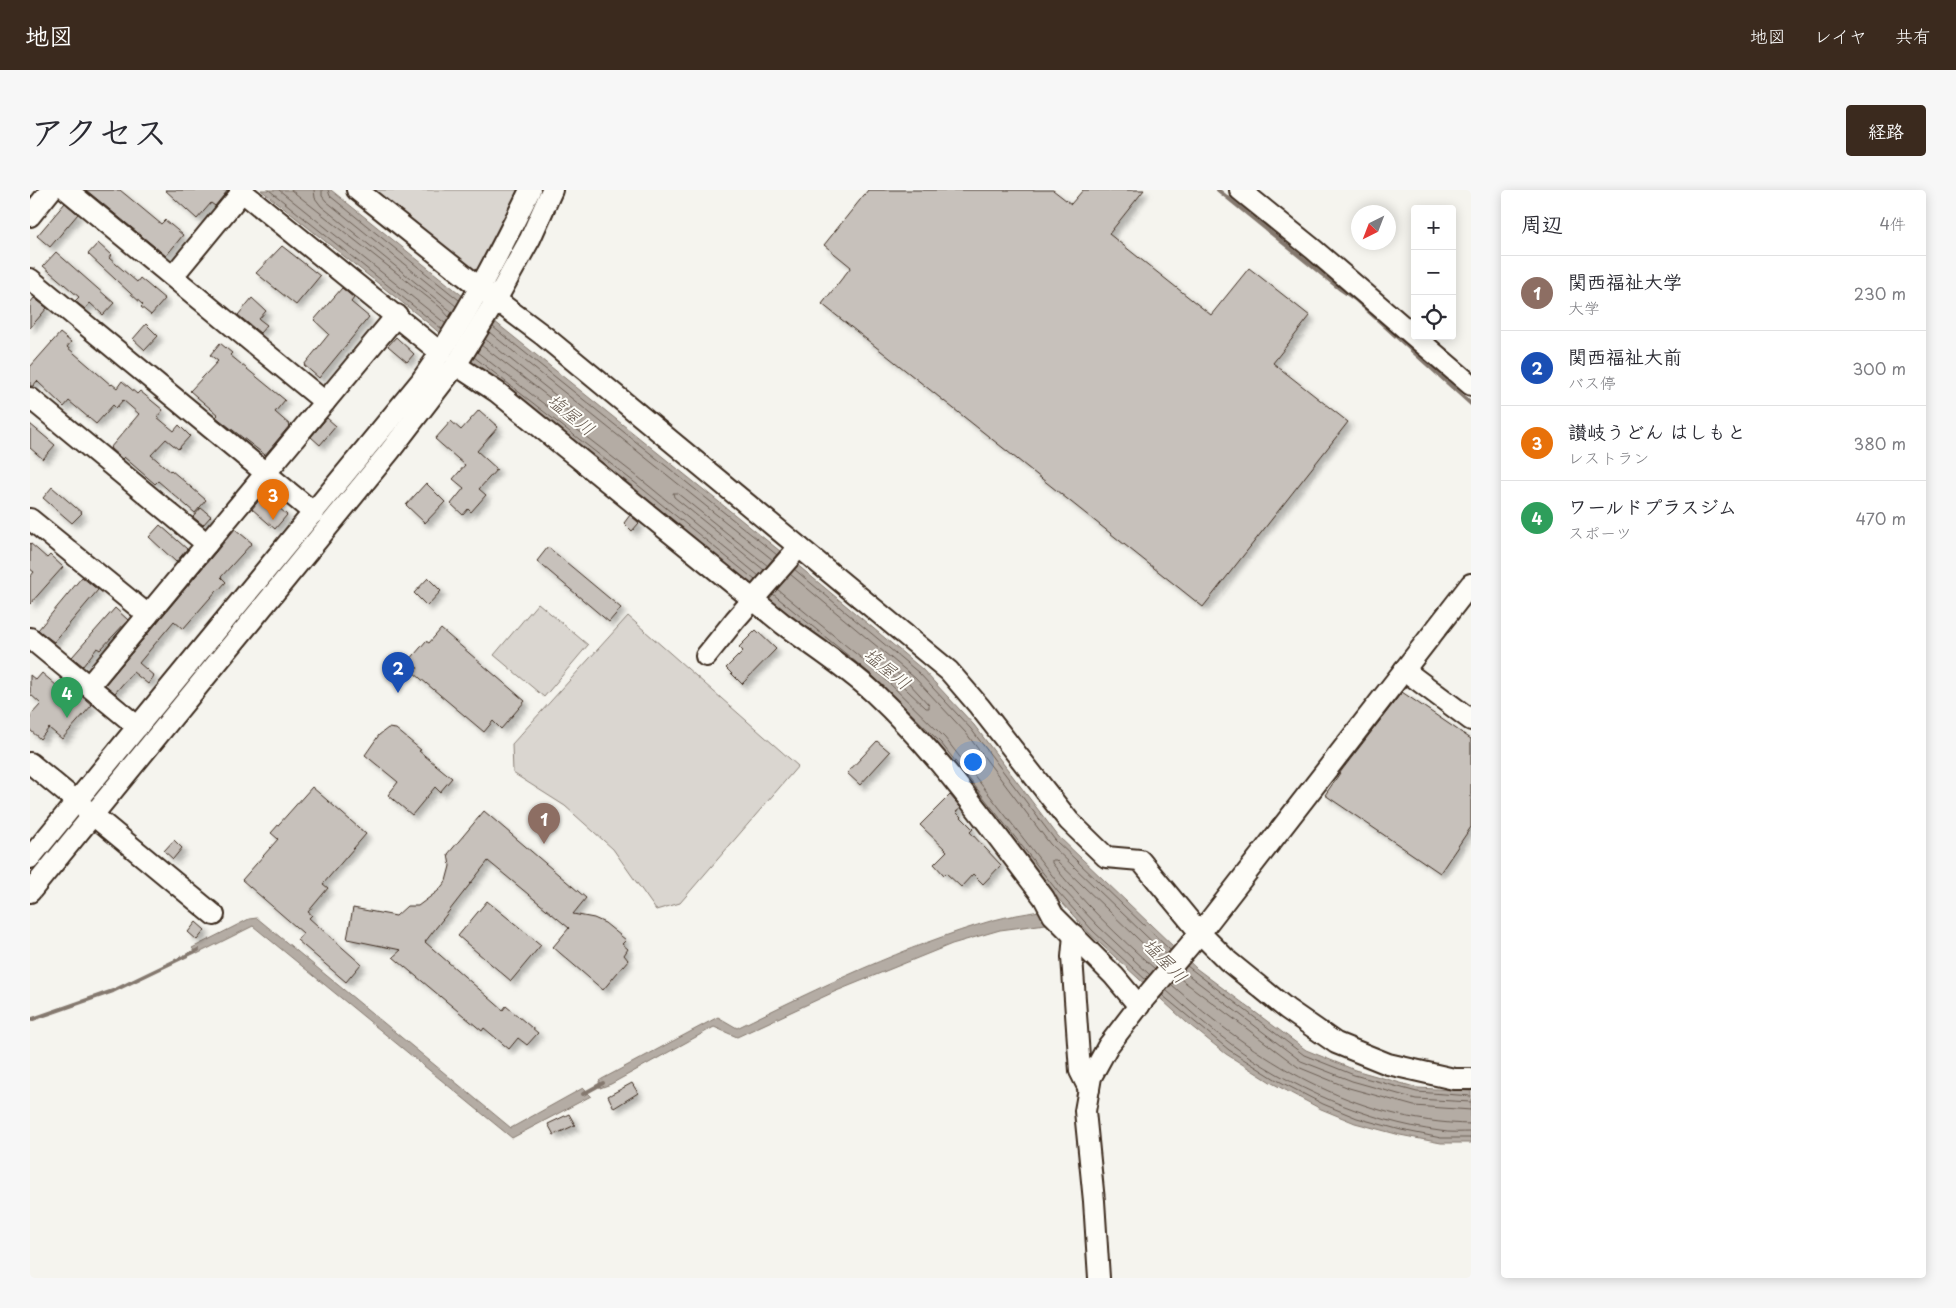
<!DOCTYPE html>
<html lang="ja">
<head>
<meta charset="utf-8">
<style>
	:root { --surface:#fff; --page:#f7f7f7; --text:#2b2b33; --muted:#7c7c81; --line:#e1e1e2; --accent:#3b2a1e }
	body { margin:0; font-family:"Playpen Sans","Klee One",sans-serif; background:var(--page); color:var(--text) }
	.controls { position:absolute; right:15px; top:15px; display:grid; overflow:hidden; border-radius:5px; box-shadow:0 2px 12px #0003 }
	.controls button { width:45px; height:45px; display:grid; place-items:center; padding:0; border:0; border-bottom:1px solid var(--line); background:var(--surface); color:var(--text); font:25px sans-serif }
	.compass { position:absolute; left:1321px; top:15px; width:45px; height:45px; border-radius:50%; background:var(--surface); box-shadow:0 2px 12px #0003; rotate:222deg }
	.you { position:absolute; left:942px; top:571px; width:18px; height:18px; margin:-12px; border:4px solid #fff; border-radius:50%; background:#1a73e8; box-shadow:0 0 0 8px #1a73e833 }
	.badge { display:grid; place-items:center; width:32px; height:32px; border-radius:50%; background:var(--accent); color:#fff; font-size:16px; font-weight:700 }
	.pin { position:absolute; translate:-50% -41px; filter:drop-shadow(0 1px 2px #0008) }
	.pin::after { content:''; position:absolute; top:26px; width:18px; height:15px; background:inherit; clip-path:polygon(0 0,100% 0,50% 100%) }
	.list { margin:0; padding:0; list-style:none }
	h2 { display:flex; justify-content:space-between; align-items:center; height:65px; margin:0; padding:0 20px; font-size:21px }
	h2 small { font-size:16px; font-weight:400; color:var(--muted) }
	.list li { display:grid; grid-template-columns:32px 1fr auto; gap:15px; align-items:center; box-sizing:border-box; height:75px; padding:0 20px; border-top:1px solid var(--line) }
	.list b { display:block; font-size:19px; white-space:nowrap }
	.list p { margin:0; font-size:16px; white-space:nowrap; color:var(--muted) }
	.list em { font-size:16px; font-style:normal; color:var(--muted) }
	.icon { flex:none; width:28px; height:28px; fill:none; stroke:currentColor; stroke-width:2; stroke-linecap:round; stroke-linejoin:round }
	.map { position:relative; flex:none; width:1441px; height:1088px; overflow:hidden; border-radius:5px }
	header { display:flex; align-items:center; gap:30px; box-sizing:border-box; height:70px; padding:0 25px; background:var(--accent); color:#fff }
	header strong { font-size:24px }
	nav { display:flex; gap:28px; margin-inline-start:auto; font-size:18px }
	.intro { display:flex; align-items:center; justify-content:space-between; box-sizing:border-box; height:120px; padding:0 30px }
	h1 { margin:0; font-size:35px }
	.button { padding:12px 22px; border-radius:5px; background:var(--accent); color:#fff; font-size:18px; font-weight:700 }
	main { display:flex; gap:30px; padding:0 30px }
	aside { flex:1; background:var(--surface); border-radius:5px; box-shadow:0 2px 12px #0003 }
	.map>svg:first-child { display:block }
</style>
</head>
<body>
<header>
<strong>地図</strong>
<nav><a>地図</a><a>レイヤ</a><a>共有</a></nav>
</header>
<div class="intro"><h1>アクセス</h1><a class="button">経路</a></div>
<main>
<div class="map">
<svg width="1441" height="1088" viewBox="0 0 1441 1088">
	<defs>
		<filter id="shadow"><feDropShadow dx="4.5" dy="4.5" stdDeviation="2.5" flood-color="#0004"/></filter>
	</defs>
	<rect width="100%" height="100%" fill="#f5f4ee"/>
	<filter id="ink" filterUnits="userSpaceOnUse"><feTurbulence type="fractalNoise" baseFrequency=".02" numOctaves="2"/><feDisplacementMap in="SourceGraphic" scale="10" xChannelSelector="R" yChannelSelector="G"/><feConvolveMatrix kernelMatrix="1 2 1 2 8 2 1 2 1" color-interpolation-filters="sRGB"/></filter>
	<g filter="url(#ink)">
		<!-- green -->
		<g fill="#dad6d0" stroke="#8a8077">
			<polygon points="344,0 500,0 450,98 338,9"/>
			<polygon points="508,413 558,455 514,507 464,465"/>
			<polygon points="598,426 768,576 650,713 626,720 583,659 535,616 483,583 482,554"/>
		</g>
		<!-- water -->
		<g fill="#b4aca4" stroke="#84786e">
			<polygon points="231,0 301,0 771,378 892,479 944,535 1028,646 1167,779 1276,860 1325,880 1388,898 1441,901 1441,953 1411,953 1370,945 1325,933 1291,919 1242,893 1196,864 1156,832 1060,744 800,456 684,365 601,295 449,178 398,133"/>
			<path d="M1009,721L1018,731L1016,734L970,740L922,754L804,802L707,847L684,837L581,894L570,898L569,891L572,889L688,827L707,838C790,797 875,756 964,730C978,726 994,724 1009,721Z"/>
			<polygon points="227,728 481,938 553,898 561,906 482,948 223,736 167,764 162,758 219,729"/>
		</g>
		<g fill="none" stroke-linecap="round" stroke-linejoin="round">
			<!-- shore -->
			<g stroke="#6b5e54" stroke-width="1">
				<polyline points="239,0 412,139"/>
				<polyline points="249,0 416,134"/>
				<polyline points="261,0 410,117 419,127"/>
				<polyline points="284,0 285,8 291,16 422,122"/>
				<polyline points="292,0 292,6 296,11 426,116"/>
				<polyline points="298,0 300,6 429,110"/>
				<polyline points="463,137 747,365"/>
				<polyline points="459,142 743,370"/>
				<polyline points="451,155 550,231 553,231 553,227 455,149"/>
				<polyline points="447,162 608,287 729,386"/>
				<polyline points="444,167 604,292 725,390"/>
				<polyline points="764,379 889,483 941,539 1025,650 1140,760"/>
				<polyline points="734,380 644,307 643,303 647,303 738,376"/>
				<polyline points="760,384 885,488 936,543 1020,654 1136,765"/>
				<polyline points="747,399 847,481 915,548 1032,698 1068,736 1120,785"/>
				<polyline points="743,404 843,486 911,553 1028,702 1063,741 1116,790"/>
				<polygon points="859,479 862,479 879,493 899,515 899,518 896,518 859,483"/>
				<polyline points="1157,776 1274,865 1324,885 1387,902 1441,906"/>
				<path d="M1125,779C1088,746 1052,712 1022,673V670H1026L1131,771"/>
				<polyline points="1153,781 1271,871 1322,891 1386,909 1441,912"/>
				<polyline points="1148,787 1268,877 1319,898 1384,916 1441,920"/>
				<path d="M1141,794C1226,870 1324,932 1441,934"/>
				<path d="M1136,800C1157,819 1178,837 1201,854C1259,897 1338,932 1410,941C1420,943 1431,942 1441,942"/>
				<polyline points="1132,805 1199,860 1245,889 1293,914 1327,928 1371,940 1411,948 1441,948"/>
			</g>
			<!-- stream -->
			<g stroke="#84786e" stroke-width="4">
				<polyline points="1188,0 1309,98 1325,109 1441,214"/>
				<polyline points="0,830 83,801 168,760"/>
				<polyline points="553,904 573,893"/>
			</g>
		</g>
		<!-- building -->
		<g fill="#c7c1bb" stroke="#3b2a1e" filter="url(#shadow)">
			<polygon points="56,0 90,0 131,34 135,30 153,45 136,66"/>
			<polygon points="135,0 198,0 185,16 181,13 167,29"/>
			<polygon points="838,0 1023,0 1041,14 1053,0 1114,0 1079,44 1181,125 1219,78 1280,126 1243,173 1318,232 1173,417 792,114 821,77 794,55"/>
			<polygon points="35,13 48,24 20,57 7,46"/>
			<polygon points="68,53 81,65 79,68 107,92 110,88 135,109 121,125 111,117 113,115 58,64"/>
			<polygon points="252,56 290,86 266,115 226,83"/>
			<polygon points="26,62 84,113 73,125 60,113 55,119 45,111 49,107 13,76"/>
			<polygon points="312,98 324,108 321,112 339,127 289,188 274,175 299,144 284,130"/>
			<polygon points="4,108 17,118 0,138 0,113"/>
			<polygon points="222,108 236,121 229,129 237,135 230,143 208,125"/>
			<polygon points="116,134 128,146 115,160 103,149"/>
			<polygon points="30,143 41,152 37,157 81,195 82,194 87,198 92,191 107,204 110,201 133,220 127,227 144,241 149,235 160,246 148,259 136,249 121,265 140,281 141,280 176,310 165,323 128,291 125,294 94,267 92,269 80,258 109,224 93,210 86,218 83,215 66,234 39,211 34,217 7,191 3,196 0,196 0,177"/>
			<polygon points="366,147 384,164 377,172 358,156"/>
			<polygon points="190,153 202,163 200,165 255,210 245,222 260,235 235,265 186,227 188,225 160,201 188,171 180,165"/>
			<polygon points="449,220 468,237 447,261 467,279 449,299 456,305 441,322 438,319 433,325 421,314 434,298 423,289 435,275 405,249 421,231 431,240"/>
			<polygon points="297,228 306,236 290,255 281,247"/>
			<polygon points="0,234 25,255 13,269 0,258"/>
			<polygon points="396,293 415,312 395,333 376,315"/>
			<polygon points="22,297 52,323 42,333 13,308"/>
			<polygon points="234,304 257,325 245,339 222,319"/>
			<polygon points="171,318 181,326 173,335 163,327"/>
			<polygon points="600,325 609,333 602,341 594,333"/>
			<polygon points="130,335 157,359 146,372 119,347"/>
			<polygon points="205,339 222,353 191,387 196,392 188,401 187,400 153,439 144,431 109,473 124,486 118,494 103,482 85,503 75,495"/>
			<polygon points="0,353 17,368 20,365 33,377 0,414 0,387 4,382 0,379"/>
			<polygon points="518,357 591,418 579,432 507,371"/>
			<polygon points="52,387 68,400 24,452 8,440"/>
			<polygon points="398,388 411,401 397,416 384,403"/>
			<polygon points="85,418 98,430 70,460 67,458 53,476 42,467"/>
			<polygon points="411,439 495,511 471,539 463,531 454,542 384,483 388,478 379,471 396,451 399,453"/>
			<polygon points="726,440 746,459 712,494 696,478 713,461 709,457"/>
			<polygon points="12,483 27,496 32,490 62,515 32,549 19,538 10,549 0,540 0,526 11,514 0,504 0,485 6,490"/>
			<polygon points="1372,502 1441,549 1441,637 1410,683 1295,605 1312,580"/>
			<polygon points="358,538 366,539 391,560 389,561 422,588 410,602 405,597 382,625 358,605 368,592 335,565 349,545"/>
			<polygon points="847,551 860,562 830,595 817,583"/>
			<polygon points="282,597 336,644 293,694 298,698 278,722 282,725 279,728 331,774 316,792 267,750 273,743 212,690 248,649 241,643"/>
			<polygon points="920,605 931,618 926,622 943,639 940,642 971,675 953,694 943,684 931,697 916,683 914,685 904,674 917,661 890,635"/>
			<polygon points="454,621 556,708 543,724 564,728 575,733 596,750 592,754 598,759 594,765 598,770 573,800 523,757 539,738 458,671 395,752 473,820 476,816 508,843 497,855 488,848 479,859 454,838 452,841 363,767 371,760 317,749 323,718 366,726 377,716 388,716 408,701 416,691 420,676 418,664"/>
			<polygon points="144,650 152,658 143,669 134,661"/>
			<polygon points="457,711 511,755 481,791 428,746"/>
			<polygon points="166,732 175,740 167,750 158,742"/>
			<polygon points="602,893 608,903 584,918 578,906"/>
			<polygon points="539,924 545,935 524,945 518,934"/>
		</g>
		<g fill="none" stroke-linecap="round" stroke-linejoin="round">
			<!-- minor casing -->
			<g stroke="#3b2a1e" stroke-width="24">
				<g id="minor">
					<polyline points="37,0 295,212"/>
					<polyline points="210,0 411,163"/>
					<polyline points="327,0 450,98 514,146 919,481 949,516 1039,631 1076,667 1110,670 1170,743 1198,771 1257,819 1306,853 1358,874 1424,889 1441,889"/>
					<polyline points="1210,0 1283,59 1441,195"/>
					<polyline points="0,26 21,0"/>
					<polyline points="143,86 212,2"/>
					<polyline points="0,89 284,323"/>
					<path d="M426,175L467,202L753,434C784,457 816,477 844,503C909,564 960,637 1014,708L1023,725L1084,786L1109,816"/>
					<polyline points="0,208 177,354"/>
					<polyline points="0,329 118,425"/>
					<polyline points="0,448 108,537"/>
					<polyline points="676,466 705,430 769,357"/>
					<polyline points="1374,480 1441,530"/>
					<polyline points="59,496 367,125"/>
					<polyline points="0,573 184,725"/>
					<path d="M0,668L391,191C434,131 468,66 500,0"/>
					<polyline points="0,702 360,261 426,175 466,110 500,49 522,0"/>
					<polyline points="1044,745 1042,767 1050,881 1059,899"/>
					<polyline points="1069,1088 1064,1011 1055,921 1061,887 1078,856 1114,809 1170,743 1441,394"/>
				</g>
			</g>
			<!-- minor -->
			<use href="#minor" stroke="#fdfcf7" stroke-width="20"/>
		</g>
	</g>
	<g text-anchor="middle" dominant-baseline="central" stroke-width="4" stroke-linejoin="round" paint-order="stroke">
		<!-- water labels -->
		<g font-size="18" font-style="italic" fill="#65584d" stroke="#fdfcf7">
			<text transform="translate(542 224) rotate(39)">塩屋川</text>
			<text transform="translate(858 478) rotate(39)">塩屋川</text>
			<text transform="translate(1136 770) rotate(46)">塩屋川</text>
		</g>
	</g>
</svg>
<div class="controls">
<button>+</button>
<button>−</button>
<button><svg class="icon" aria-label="locate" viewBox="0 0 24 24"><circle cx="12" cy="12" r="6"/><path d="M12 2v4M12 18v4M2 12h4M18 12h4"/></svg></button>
</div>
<svg class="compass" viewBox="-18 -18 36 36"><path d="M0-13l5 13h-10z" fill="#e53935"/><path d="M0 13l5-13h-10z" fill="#7c7c81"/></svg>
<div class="you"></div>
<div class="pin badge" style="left:514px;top:654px;background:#8d6e63">1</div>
<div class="pin badge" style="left:368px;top:503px;background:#1a4fb4">2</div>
<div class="pin badge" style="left:243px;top:330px;background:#e8710a">3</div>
<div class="pin badge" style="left:37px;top:528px;background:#2e9e5b">4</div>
</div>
<aside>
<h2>周辺<small>4件</small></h2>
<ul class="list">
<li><span class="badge" style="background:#8d6e63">1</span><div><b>関西福祉大学</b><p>大学</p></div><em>230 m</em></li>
<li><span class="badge" style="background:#1a4fb4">2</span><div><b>関西福祉大前</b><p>バス停</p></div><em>300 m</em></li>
<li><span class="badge" style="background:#e8710a">3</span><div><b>讃岐うどん はしもと</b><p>レストラン</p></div><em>380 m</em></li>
<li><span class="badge" style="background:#2e9e5b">4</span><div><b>ワールドプラスジム</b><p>スポーツ</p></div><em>470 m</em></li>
</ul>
</aside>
</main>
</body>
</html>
